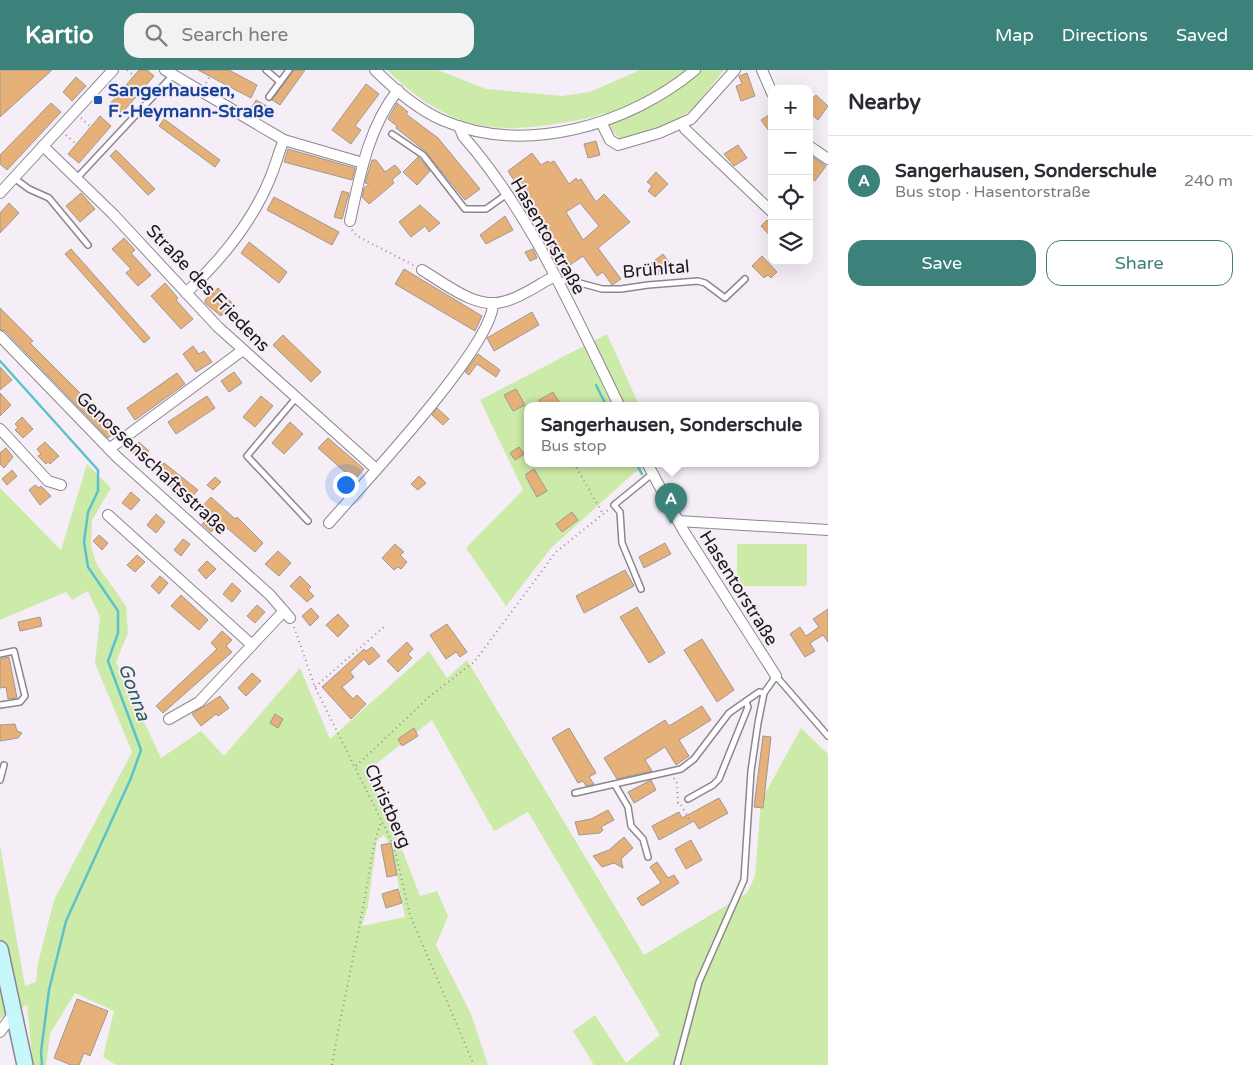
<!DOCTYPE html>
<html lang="en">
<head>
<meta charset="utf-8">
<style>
	:root { --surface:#fff; --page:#f2f2f3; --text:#2b2b33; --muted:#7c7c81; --line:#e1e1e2; --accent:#3c827a }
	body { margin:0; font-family:"Varela Round",sans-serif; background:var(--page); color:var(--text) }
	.controls { position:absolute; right:15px; top:15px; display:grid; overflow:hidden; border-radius:10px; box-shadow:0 5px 20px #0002 }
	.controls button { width:45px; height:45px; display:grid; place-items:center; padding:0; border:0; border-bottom:1px solid var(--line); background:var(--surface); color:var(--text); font:25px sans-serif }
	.you { position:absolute; left:345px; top:414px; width:18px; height:18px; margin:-12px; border:4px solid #fff; border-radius:50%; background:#1a73e8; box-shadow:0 0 0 8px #1a73e833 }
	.badge { display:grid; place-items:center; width:32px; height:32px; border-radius:50%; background:var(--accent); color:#fff; font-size:16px; font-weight:700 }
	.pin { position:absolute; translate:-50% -41px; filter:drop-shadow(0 1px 2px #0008) }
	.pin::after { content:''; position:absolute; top:26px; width:18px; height:15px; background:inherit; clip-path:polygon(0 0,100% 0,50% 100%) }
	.popup { position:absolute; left:524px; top:332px; width:295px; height:65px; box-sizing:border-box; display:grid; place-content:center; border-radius:10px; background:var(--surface); filter:drop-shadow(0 1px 4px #0005); font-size:16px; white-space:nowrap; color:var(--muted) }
	.popup b { font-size:19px; color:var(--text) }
	.popup::after { content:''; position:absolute; left:50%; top:100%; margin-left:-10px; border:10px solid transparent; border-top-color:var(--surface) }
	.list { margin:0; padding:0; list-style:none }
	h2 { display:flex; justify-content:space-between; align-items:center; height:65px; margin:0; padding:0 20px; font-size:21px }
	h2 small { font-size:16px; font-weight:400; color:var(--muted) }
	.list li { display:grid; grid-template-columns:32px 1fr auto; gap:15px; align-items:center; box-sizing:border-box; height:90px; padding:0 20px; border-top:1px solid var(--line) }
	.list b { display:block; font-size:19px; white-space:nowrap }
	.list p { margin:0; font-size:16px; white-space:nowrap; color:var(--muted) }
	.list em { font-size:16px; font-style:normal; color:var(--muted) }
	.actions { display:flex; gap:10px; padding:15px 20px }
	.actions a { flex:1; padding:11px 0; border:1px solid var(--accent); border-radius:15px; text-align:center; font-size:18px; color:var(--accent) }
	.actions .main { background:var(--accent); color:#fff }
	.icon { flex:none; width:28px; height:28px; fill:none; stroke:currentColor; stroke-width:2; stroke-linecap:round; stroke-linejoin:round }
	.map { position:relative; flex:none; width:828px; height:995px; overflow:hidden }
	header { display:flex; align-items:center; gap:30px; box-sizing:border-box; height:70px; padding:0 25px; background:var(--accent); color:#fff }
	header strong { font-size:24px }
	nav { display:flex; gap:28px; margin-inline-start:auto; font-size:18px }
	.search { width:350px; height:45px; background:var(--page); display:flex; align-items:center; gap:12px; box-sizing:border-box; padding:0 18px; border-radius:15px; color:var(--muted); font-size:19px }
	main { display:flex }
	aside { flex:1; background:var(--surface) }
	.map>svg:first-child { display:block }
</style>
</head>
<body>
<header>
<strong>Kartio</strong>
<div class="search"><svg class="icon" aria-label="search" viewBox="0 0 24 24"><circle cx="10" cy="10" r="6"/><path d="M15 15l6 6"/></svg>Search here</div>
<nav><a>Map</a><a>Directions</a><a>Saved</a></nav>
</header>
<main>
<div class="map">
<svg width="828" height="995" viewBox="0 0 828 995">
	<rect width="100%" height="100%" fill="#f6eef7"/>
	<!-- green -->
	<g fill="#cceaa8" fill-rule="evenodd">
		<path d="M387,0H438L486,19L562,26L590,22L640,0H724L694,38L674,52L621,70L612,60L604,43L594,47C504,65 457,68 387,0Z"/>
		<polygon points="607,264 639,335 527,335 527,393 655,393 635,402 551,478 506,536 466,478 523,420 480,330"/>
		<path d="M87,394L111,418L92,450L91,477L97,495L126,536L128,563L116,592L161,688L201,661L224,686L300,598L330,669L429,581L447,608L467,590L644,885L747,823L755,806L761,731L801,658L828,684V995H594L573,961L595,945L626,993L660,965L528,742L494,761L432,650L367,701L395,761L420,826L437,821L448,846L436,875L471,944L488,995H116L103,987L114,941L75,923L50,964L46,995H33L27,935L0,949V775L25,916L36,912L38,893L54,830L132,682L95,593L100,547L88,521L72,530L66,522L0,550V418L61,480ZM384,765L391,776L405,847L362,856L368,836L377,770Z"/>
		<rect x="737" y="474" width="70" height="42"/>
	</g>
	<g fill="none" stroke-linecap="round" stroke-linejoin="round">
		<!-- stream -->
		<g stroke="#5bc2cb" stroke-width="2.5">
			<polyline points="0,291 98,400 98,421 88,442 84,472 88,497 118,541 118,563 108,591 141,680 131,708 66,851 49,920 41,982 42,995"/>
			<polyline points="596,315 606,335"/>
			<polyline points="636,393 642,404"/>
		</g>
	</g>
	<!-- building -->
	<g fill="#e5b178" stroke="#a09891" fill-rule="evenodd">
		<polygon points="0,0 52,0 0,47"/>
		<polygon points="139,0 147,0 154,6 122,43 110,34"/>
		<polygon points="198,0 229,0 257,15 251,28"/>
		<polygon points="305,0 280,35 272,30 294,0"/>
		<polygon points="747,3 755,26 741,31 736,16 742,14 739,6"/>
		<polygon points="76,7 86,16 72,31 63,22"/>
		<polygon points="366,14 379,24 355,56 361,60 351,74 332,60"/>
		<polygon points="816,25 828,36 818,50 809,42 809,33"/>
		<polygon points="256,30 270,38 266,45 252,37"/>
		<polygon points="51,33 61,42 7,100 0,94 0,85"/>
		<polygon points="397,33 408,42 406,44 438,68 480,119 465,130 424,80 396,58 397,56 388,49"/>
		<polygon points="772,43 772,65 761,50"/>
		<polygon points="100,46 111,56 79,93 68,84"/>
		<polygon points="164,49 220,90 215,97 159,56"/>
		<polygon points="596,71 600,85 588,88 584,74"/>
		<polygon points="738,75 747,88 734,96 724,84"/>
		<polygon points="288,79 355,98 352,110 284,92"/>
		<polygon points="116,80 155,119 148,125 110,86"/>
		<path d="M532,83L541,95L548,91L550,93L554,91L569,114L576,108L578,111L581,109L596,132L604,124L630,152L598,178L621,209L612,215L603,202L597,206L583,186L564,199L539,159H545L508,101ZM580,133L599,156L583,170L566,142Z"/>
		<polygon points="809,84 826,96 815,111 809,106"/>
		<polygon points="418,87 430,101 417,115 403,102"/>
		<polygon points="372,90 376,90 385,102 395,95 401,102 392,110 394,113 369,134 362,127 364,118 369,114 365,113"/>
		<polygon points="656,102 668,114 655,127 648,121 652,116 647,112"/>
		<polygon points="342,121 349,123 342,149 334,147"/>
		<polygon points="81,123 95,139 80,152 66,136"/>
		<polygon points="274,127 339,162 332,175 267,140"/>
		<polygon points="9,133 19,143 0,163 0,143"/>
		<polygon points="420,135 440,153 429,162 425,156 411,167 399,152"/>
		<polygon points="505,146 513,160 486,174 480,165"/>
		<polygon points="767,150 772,155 772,168 761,156"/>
		<polygon points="124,168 135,180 131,183 151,205 138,216 126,203 131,199 112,179"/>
		<polygon points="249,172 287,202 279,213 241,183"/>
		<polygon points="71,179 150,268 144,273 65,184"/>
		<polygon points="533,179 537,188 530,191 525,182"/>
		<polygon points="663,184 671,195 658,205 650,194"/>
		<polygon points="762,186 777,202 771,208 768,205 764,208 752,196"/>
		<polygon points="404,199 482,246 475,261 395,214"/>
		<polygon points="165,213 178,228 176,230 193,249 181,259 151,226"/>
		<polygon points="218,218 233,234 221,246 205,233 205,230"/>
		<polygon points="0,238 33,271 30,273 117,360 108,368 5,261 0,259"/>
		<polygon points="532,242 539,255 494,281 487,268"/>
		<polygon points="283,265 321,302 311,312 273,275"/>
		<polygon points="193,276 199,284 204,281 212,292 196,302 183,284"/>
		<polygon points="478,284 500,300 496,307 477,294 469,305 465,302"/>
		<polygon points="0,297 12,310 0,320"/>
		<polygon points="234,302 242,313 229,322 221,311"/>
		<polygon points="177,303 185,314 135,350 127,338"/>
		<polygon points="516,319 525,335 513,341 504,325"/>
		<polygon points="553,322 561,335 542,335 539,330"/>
		<polygon points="0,323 11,335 0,346"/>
		<polygon points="207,326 215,338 176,364 168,352"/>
		<polygon points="261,326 273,336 255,357 243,347"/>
		<polygon points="437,338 449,349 443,355 432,345"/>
		<polygon points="22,347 33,359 23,368 15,360 18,357 15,354"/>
		<polygon points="290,352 303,364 284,384 272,373"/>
		<polygon points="328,368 364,399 354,410 318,378"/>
		<polygon points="45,372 59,386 50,394 48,392 46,394 38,386 41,384 37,379"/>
		<polygon points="139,372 149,381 140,390 131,381"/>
		<polygon points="519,377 524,384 515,390 510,383"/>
		<polygon points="6,378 13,387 4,398 0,394 0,383"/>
		<polygon points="164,393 198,420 188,431 155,404"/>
		<polygon points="534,399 547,421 537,427 526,407 526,404"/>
		<polygon points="12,400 17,406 7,415 2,409"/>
		<polygon points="419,406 426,413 418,420 411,414"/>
		<polygon points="215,407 221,412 213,420 207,415"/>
		<polygon points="35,415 39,418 41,416 51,426 40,435 29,420"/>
		<polygon points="131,422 140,430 131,440 122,433"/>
		<polygon points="211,427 235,449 237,447 263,473 255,482 220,452 211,462 202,454 209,447 200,439"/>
		<polygon points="572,442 578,450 562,462 556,454"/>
		<polygon points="156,444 165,452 156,463 147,455"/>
		<polygon points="99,465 108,473 102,480 93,471"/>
		<polygon points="183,469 190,474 181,486 174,480"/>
		<polygon points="665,473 671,484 644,498 639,487"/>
		<polygon points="395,474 404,482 400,485 407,492 401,499 398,497 394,500 382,488"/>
		<polygon points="278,481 291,493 279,506 265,494"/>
		<polygon points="137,485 145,492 135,502 127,495"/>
		<polygon points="207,491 216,499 206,509 198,500"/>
		<polygon points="625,500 634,516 584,543 576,526"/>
		<polygon points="160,506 168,513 159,524 151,516"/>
		<polygon points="300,506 311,517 308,520 314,526 307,532 290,516"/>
		<polygon points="232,513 241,521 232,532 223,524"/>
		<polygon points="181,525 208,550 199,560 171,536"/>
		<polygon points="257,535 265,542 255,553 247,546"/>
		<polygon points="637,537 665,583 649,593 620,547"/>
		<polygon points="311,538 319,547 310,556 302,546"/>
		<polygon points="828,539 828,572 823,565 810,573 815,581 805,587 790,564 800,557 806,566 819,557 813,549"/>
		<polygon points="338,544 349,556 338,567 326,555"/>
		<polygon points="40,547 42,556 20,561 18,552"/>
		<polygon points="447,554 467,582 460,587 456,582 446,589 430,565"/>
		<polygon points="222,561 232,570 226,576 232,582 163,643 156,636 217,579 211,573"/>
		<polygon points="702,569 734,620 717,632 684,580"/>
		<polygon points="407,572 413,579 408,584 412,588 398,602 387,591"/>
		<polygon points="372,577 380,586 369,595 364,589 350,602 354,607 342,617 353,629 357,625 366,634 351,649 322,617 364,579 366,581"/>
		<polygon points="9,587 17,628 8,629 6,617 0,618 0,589"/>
		<polygon points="252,603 261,611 246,626 238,618"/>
		<polygon points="220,626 229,638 218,646 216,644 201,656 192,644"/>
		<polygon points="702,636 711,650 679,670 689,686 676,695 665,677 645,690 652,701 617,709 604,688 665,650 669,656"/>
		<polygon points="275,644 283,649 278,658 270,653"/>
		<polygon points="15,654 17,661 22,663 18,668 0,671 0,655"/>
		<polygon points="414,658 418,666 402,676 398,669"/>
		<polygon points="569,658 596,703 589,707 594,714 591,715 586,716 583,711 578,713 552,668"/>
		<polygon points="763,666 771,667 763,738 754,737"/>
		<polygon points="651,710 656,720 634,733 628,722"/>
		<polygon points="719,728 728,743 699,759 694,751 659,770 652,756 679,742 682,748"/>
		<polygon points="608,740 614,750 601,757 603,760 600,763 579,765 575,752 591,749"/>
		<polygon points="624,767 633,778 621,789 623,798 614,793 602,797 593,786 609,780"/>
		<polygon points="691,770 702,790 686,799 675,779"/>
		<polygon points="391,773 397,805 387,807 381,775"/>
		<polygon points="657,792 668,808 674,805 679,813 642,836 637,828 661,813 650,797"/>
		<polygon points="398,819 402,833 386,838 382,824"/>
		<polygon points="77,929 108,941 90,986 84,983 79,995 71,995 54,988"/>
	</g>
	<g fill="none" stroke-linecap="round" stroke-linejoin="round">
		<!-- service casing -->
		<g stroke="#8d868e" stroke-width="8">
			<g id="service">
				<polyline points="266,0 280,12"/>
				<polyline points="269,27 289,0"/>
				<polyline points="392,64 423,85 465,139 486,139 507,124"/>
				<polyline points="14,108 29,119 49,128 88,175"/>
				<polyline points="77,108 173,5"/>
				<polyline points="559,211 569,210 602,219 621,219 648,215 698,211 705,213 725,228 745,209"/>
				<polyline points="296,328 247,386 308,451"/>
				<polyline points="641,519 622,473 620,442 614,435 652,404"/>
				<polyline points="0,584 14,581 25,626 20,632 0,635"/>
				<polyline points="0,710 4,695"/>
				<polyline points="615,715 628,737 631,756 643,769 648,787"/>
				<polyline points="575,723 681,699 694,689 729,643 759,622 764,623"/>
				<polyline points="688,729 713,715 719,709 748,637 746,632"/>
				<polyline points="677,995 699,912 744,810 751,701 758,653 764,623 776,606 828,666"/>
			</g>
		</g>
		<!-- minor casing -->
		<g stroke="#8d868e" stroke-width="12">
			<g id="minor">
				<polyline points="165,0 284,70 363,93"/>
				<path d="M375,0C394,19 417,39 442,50C525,86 629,55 695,0"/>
				<polyline points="762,0 772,23"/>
				<polyline points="601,52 610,70 618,75 659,63 691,49 735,0"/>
				<polyline points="683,54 685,59 772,142"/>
				<path d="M459,56L463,66C532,145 573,242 619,335"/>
				<polyline points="43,76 113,144 218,257 376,399"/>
				<polyline points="809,76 828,89"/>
				<polyline points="0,123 113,0"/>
				<path d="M350,151C360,105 368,58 398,20"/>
				<path d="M422,200C446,214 477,241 506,231C524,226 539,214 555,206"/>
				<path d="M186,223C221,190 253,152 271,106C276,94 279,81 284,70"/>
				<polyline points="0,266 117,387 270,525 290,548"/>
				<polyline points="0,359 48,411 61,415"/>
				<polyline points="109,379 243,280"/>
				<polyline points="647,393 683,460 776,606"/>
				<polyline points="108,445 252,575 284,541"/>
				<polyline points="678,451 828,460"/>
				<path d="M329,453C362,415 494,275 493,233"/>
				<polyline points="169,649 199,632 252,575"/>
				<polyline points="0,962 14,943"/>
			</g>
		</g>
		<!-- secondary casing -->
		<g stroke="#8d868e" stroke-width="18">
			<polyline id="secondary" points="0,879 25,995"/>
		</g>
		<!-- path -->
		<g stroke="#958f95" stroke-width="2" stroke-dasharray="1 4" stroke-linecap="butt">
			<polyline points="127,0 134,6"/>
			<polyline points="206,13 210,6"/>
			<polyline points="111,18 118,25"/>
			<polyline points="233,30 237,20"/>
			<polyline points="81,48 91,57"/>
			<polyline points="66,65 76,74"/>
			<polyline points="352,160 357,166 415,196"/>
			<polyline points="574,393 603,444"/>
			<polyline points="294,557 315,617 394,776 410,845 474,995"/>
			<polyline points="315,617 385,556"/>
			<polyline points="356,696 429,627 475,591 556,482 608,440"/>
			<polyline points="674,708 677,713 678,733 682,734"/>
			<polyline points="681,735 689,749 692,748"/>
			<path d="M332,995C342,937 356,879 366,821C371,796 372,775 382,750"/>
		</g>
		<!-- service -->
		<use href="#service" stroke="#fff" stroke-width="5"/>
		<!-- minor -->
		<use href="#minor" stroke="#fff" stroke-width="10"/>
		<!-- secondary -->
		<use href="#secondary" stroke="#c6f8fb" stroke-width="15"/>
	</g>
	<!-- markers -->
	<rect fill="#1a4fb4" stroke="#f6eef7" stroke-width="2" x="93" y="25" width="10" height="10" rx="2.5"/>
	<g text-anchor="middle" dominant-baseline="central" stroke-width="4" stroke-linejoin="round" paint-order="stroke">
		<!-- transit labels -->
		<g font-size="18" font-weight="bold" fill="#164399" stroke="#f6eef7" text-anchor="start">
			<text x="108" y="20">Sangerhausen,<tspan x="108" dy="21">F.-Heymann-Straße</tspan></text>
		</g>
		<!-- street labels -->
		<g font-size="18" fill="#1c191c" stroke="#f6eef7">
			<text transform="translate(548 166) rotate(60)">Hasentorstraße</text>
			<text transform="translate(656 199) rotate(-5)">Brühltal</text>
			<text transform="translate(208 218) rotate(46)">Straße des Friedens</text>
			<text transform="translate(152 393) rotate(43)">Genossenschaftsstraße</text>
			<text transform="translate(739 518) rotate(58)">Hasentorstraße</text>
			<text transform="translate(388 736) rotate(66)">Christberg</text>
		</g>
		<!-- water labels -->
		<g font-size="19" font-style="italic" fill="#2b585c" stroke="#f6eef7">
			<text transform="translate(134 622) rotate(70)">Gonna</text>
		</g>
	</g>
</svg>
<div class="controls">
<button>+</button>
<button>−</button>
<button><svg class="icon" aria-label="locate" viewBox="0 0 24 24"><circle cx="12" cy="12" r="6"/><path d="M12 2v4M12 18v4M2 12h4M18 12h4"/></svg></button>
<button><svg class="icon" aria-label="layers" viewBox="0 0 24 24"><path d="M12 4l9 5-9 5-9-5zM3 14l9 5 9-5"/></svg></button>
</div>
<div class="you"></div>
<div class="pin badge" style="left:671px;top:454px">A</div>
<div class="popup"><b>Sangerhausen, Sonderschule</b>Bus stop</div>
</div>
<aside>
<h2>Nearby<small></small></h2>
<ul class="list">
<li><span class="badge">A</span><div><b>Sangerhausen, Sonderschule</b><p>Bus stop · Hasentorstraße</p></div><em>240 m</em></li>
</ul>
<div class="actions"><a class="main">Save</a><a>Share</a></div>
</aside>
</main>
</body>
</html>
